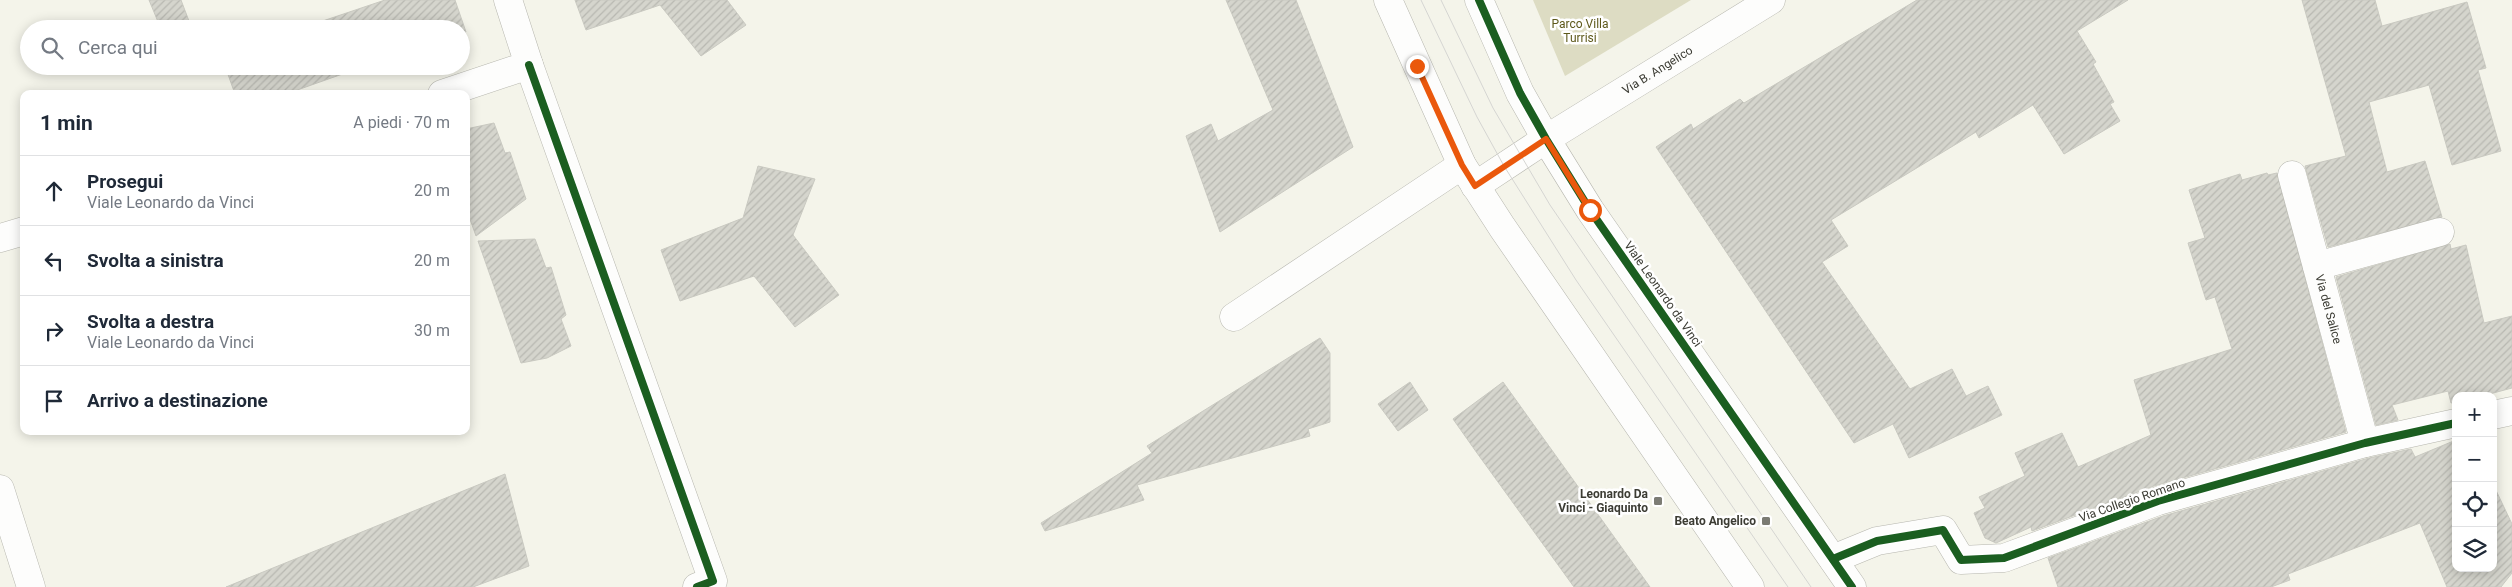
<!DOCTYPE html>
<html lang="it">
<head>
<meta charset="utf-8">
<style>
	:root { --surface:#fff; --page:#f2f2f3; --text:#1f2937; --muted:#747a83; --line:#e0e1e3 }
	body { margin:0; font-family:Roboto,sans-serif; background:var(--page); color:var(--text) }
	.controls { position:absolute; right:15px; bottom:15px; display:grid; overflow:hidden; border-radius:10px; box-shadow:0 2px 12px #0003 }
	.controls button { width:45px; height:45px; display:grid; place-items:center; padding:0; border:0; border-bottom:1px solid var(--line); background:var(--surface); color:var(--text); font:25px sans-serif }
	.stop { position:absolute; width:15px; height:15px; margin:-11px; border:4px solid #ea580c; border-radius:50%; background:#fff }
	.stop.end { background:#ea580c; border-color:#fff; box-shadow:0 1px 5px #0008 }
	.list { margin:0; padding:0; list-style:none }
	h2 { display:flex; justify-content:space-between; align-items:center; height:65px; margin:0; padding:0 20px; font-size:21px }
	h2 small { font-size:16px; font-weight:400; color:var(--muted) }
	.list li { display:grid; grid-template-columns:32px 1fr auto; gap:15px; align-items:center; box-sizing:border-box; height:70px; padding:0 20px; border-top:1px solid var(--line) }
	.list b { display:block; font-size:19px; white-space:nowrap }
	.list p { margin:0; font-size:16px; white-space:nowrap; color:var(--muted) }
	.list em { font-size:16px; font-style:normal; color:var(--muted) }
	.icon { flex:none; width:28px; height:28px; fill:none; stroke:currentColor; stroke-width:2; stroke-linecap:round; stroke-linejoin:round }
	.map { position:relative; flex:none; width:2512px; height:587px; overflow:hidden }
	.search { position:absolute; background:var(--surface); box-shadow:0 2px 12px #0003; left:20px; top:20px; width:450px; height:55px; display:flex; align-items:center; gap:12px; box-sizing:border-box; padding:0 18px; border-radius:28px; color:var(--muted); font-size:19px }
	.panel { position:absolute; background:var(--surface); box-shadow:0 2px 12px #0003; left:20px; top:90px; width:450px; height:345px; border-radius:10px }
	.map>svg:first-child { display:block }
</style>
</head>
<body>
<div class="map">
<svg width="2512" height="587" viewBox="0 0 2512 587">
	<defs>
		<pattern id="building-hatch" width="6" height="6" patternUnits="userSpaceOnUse" patternTransform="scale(1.25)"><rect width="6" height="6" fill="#d5d5cd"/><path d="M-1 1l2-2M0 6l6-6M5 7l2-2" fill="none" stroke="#b8b8b1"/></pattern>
	</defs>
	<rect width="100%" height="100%" fill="#f4f4ea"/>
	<!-- green -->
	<polygon fill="#dddcc3" points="1533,0 1691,0 1565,76"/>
	<!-- building -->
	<g fill="url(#building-hatch)" stroke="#c9c9c1">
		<polygon points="149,0 181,0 192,29 161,29"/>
		<polygon points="385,0 455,0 466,32 461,33 461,29 299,29"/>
		<polygon points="575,0 727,0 746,25 701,56 660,5 586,30"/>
		<polygon points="1226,0 1296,0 1353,147 1220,232 1186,136 1211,124 1218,141 1273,110"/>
		<polygon points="1917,0 2128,0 2077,31 2096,62 2093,64 2114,102 2110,104 2120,121 2064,154 2033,105 1979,138 1976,132 1831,220 1848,246 1822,262 1910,389 1952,369 1966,396 1988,386 2002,415 1909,458 1893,424 1854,443 1656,147 1691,124 1693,129 1740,99 1744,103"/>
		<polygon points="2302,0 2375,0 2382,26 2467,2 2486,68 2478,70 2501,151 2452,165 2429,85 2369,102 2387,172 2425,161 2442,217 2328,247 2305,166 2346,156"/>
		<polygon points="225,66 365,66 286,94 235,94"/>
		<polygon points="494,123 505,153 510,152 526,199 476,236 466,208 466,129"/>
		<polygon points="758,166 815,179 793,235 839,295 795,327 754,276 680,301 661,250 743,218"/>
		<polygon points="2267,173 2268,175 2277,173 2346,432 2154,486 2032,531 2031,527 1996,543 1985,538 1974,513 1985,508 1979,497 2025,476 2015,453 2062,433 2078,467 2151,435 2134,380 2232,349 2215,297 2206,300 2188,243 2205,238 2189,190 2240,174 2242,180"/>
		<polygon points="535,239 546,268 551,267 566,315 561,319 571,346 547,358 521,363 478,241"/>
		<polygon points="2450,244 2451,249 2466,245 2484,323 2512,316 2512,388 2482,396 2456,396 2456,402 2451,403 2448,391 2392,405 2398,420 2376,425 2336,277"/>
		<polygon points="1320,338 1330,353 1330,422 1308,429 1310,436 1137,485 1144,500 1045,531 1041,523 1152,453 1147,446"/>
		<polygon points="1410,382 1428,410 1398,431 1378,404"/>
		<polygon points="1503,382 1650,587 1574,587 1477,453 1453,419"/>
		<polygon points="2456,440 2456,568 2493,568 2493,484 2512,524 2512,573 2501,587 2447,587 2420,523 2288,574 2290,580 2271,587 2058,587 2048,558 2163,516 2369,458 2411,449 2415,457"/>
		<polygon points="505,474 529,566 473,587 226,587"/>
	</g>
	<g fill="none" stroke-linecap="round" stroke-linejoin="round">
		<!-- minor casing -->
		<g stroke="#b6b6ae" stroke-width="29">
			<g id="minor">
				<polyline points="529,65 713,581 697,587"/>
				<polyline points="442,94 529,65 508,0"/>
				<path id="s1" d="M1546,139L1771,0"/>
				<path id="s2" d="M2292,175L2365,443"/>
				<polyline points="0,238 24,231"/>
				<polyline points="2317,266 2440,232"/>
				<polyline points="1234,317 1462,165"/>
				<polyline points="2493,415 2512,411"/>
				<polyline points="0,489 31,587"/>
				<polyline points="1833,559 1877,541 1943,530 1961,560 2004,558 2158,501 2365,443 2456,423"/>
			</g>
		</g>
		<!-- tertiary casing -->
		<g stroke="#b6b6ae" stroke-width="29">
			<g id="tertiary">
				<polyline points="1388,0 1462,165 1502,227 1750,587"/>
				<polyline points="1479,0 1520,93 1546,139 1590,210 1852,587"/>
				<polyline points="1475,186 1546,139"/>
			</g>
		</g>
		<!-- minor -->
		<use href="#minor" stroke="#fdfdfc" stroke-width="28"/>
		<!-- tertiary -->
		<use href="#tertiary" stroke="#fdfdfc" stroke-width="28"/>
		<!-- tram -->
		<g stroke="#d5d5d2" stroke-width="1">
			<polyline points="1421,0 1477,117 1504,166 1576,280 1788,587"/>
			<polyline points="1441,0 1493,108 1550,205 1811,587"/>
		</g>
		<!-- cycleway casing -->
		<g stroke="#fff" stroke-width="11">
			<g id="cycleway">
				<polyline points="1479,0 1520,93 1546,139 1590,210 1852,587"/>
				<polyline points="529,65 713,581 697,587"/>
				<polyline points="1833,559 1877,541 1943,530 1961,560 2004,558 2158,501 2365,443 2456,423"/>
			</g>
		</g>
		<!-- cycleway -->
		<use href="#cycleway" stroke="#1b5e20" stroke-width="8"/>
	</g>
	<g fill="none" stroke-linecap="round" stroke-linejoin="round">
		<!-- route -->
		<polyline stroke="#ea580c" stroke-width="6" points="1417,66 1462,165 1475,186 1546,139 1590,210"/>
	</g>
	<!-- markers -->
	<g fill="#7c7c74" stroke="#fff" stroke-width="2">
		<rect x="1653" y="496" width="10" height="10" rx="2.5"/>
		<rect x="1761" y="516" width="10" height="10" rx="2.5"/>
	</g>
	<g text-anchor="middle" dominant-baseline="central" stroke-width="5" stroke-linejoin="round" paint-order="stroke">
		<!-- park labels -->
		<g font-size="12" fill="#5e591b" stroke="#fff">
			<text x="1580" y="24">Parco Villa<tspan x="1580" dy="14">Turrisi</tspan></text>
		</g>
		<!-- street labels -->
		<g font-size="12" fill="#3c3c34" stroke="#fff">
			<text stroke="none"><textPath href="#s1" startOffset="131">Via B. Angelico</textPath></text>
			<text transform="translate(1663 294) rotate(55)">Viale Leonardo da Vinci</text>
			<text stroke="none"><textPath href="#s2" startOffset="139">Via del Salice</textPath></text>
			<text transform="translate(2132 500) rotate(-19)">Via Collegio Romano</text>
		</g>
		<!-- poi labels -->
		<g font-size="12" font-weight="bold" fill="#3c3c34" stroke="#fff" text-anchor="end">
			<text x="1648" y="494">Leonardo Da<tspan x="1648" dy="14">Vinci - Giaquinto</tspan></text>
			<text x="1756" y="521">Beato Angelico</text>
		</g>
	</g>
</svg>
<div class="controls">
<button>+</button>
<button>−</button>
<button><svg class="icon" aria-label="locate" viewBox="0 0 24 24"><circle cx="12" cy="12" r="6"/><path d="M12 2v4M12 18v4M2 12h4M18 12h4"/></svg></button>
<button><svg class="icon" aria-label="layers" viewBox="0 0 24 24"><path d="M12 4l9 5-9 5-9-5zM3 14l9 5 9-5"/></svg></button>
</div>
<div class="stop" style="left:1590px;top:210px"></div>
<div class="stop end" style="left:1417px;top:66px"></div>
<div class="search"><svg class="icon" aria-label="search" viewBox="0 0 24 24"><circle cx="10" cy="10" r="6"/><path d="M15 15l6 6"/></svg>Cerca qui</div>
<section class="panel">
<h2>1 min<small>A piedi · 70 m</small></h2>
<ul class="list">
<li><svg class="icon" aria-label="ahead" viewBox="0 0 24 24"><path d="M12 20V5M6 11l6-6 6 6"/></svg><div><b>Prosegui</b><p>Viale Leonardo da Vinci</p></div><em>20 m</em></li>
<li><svg class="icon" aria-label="left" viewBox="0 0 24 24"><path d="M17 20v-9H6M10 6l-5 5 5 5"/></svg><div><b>Svolta a sinistra</b></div><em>20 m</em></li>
<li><svg class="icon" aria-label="right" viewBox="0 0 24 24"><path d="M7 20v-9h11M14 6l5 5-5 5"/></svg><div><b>Svolta a destra</b><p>Viale Leonardo da Vinci</p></div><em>30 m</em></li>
<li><svg class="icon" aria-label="arrive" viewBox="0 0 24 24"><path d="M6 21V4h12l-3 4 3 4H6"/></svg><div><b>Arrivo a destinazione</b></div></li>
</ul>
</section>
</div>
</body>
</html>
